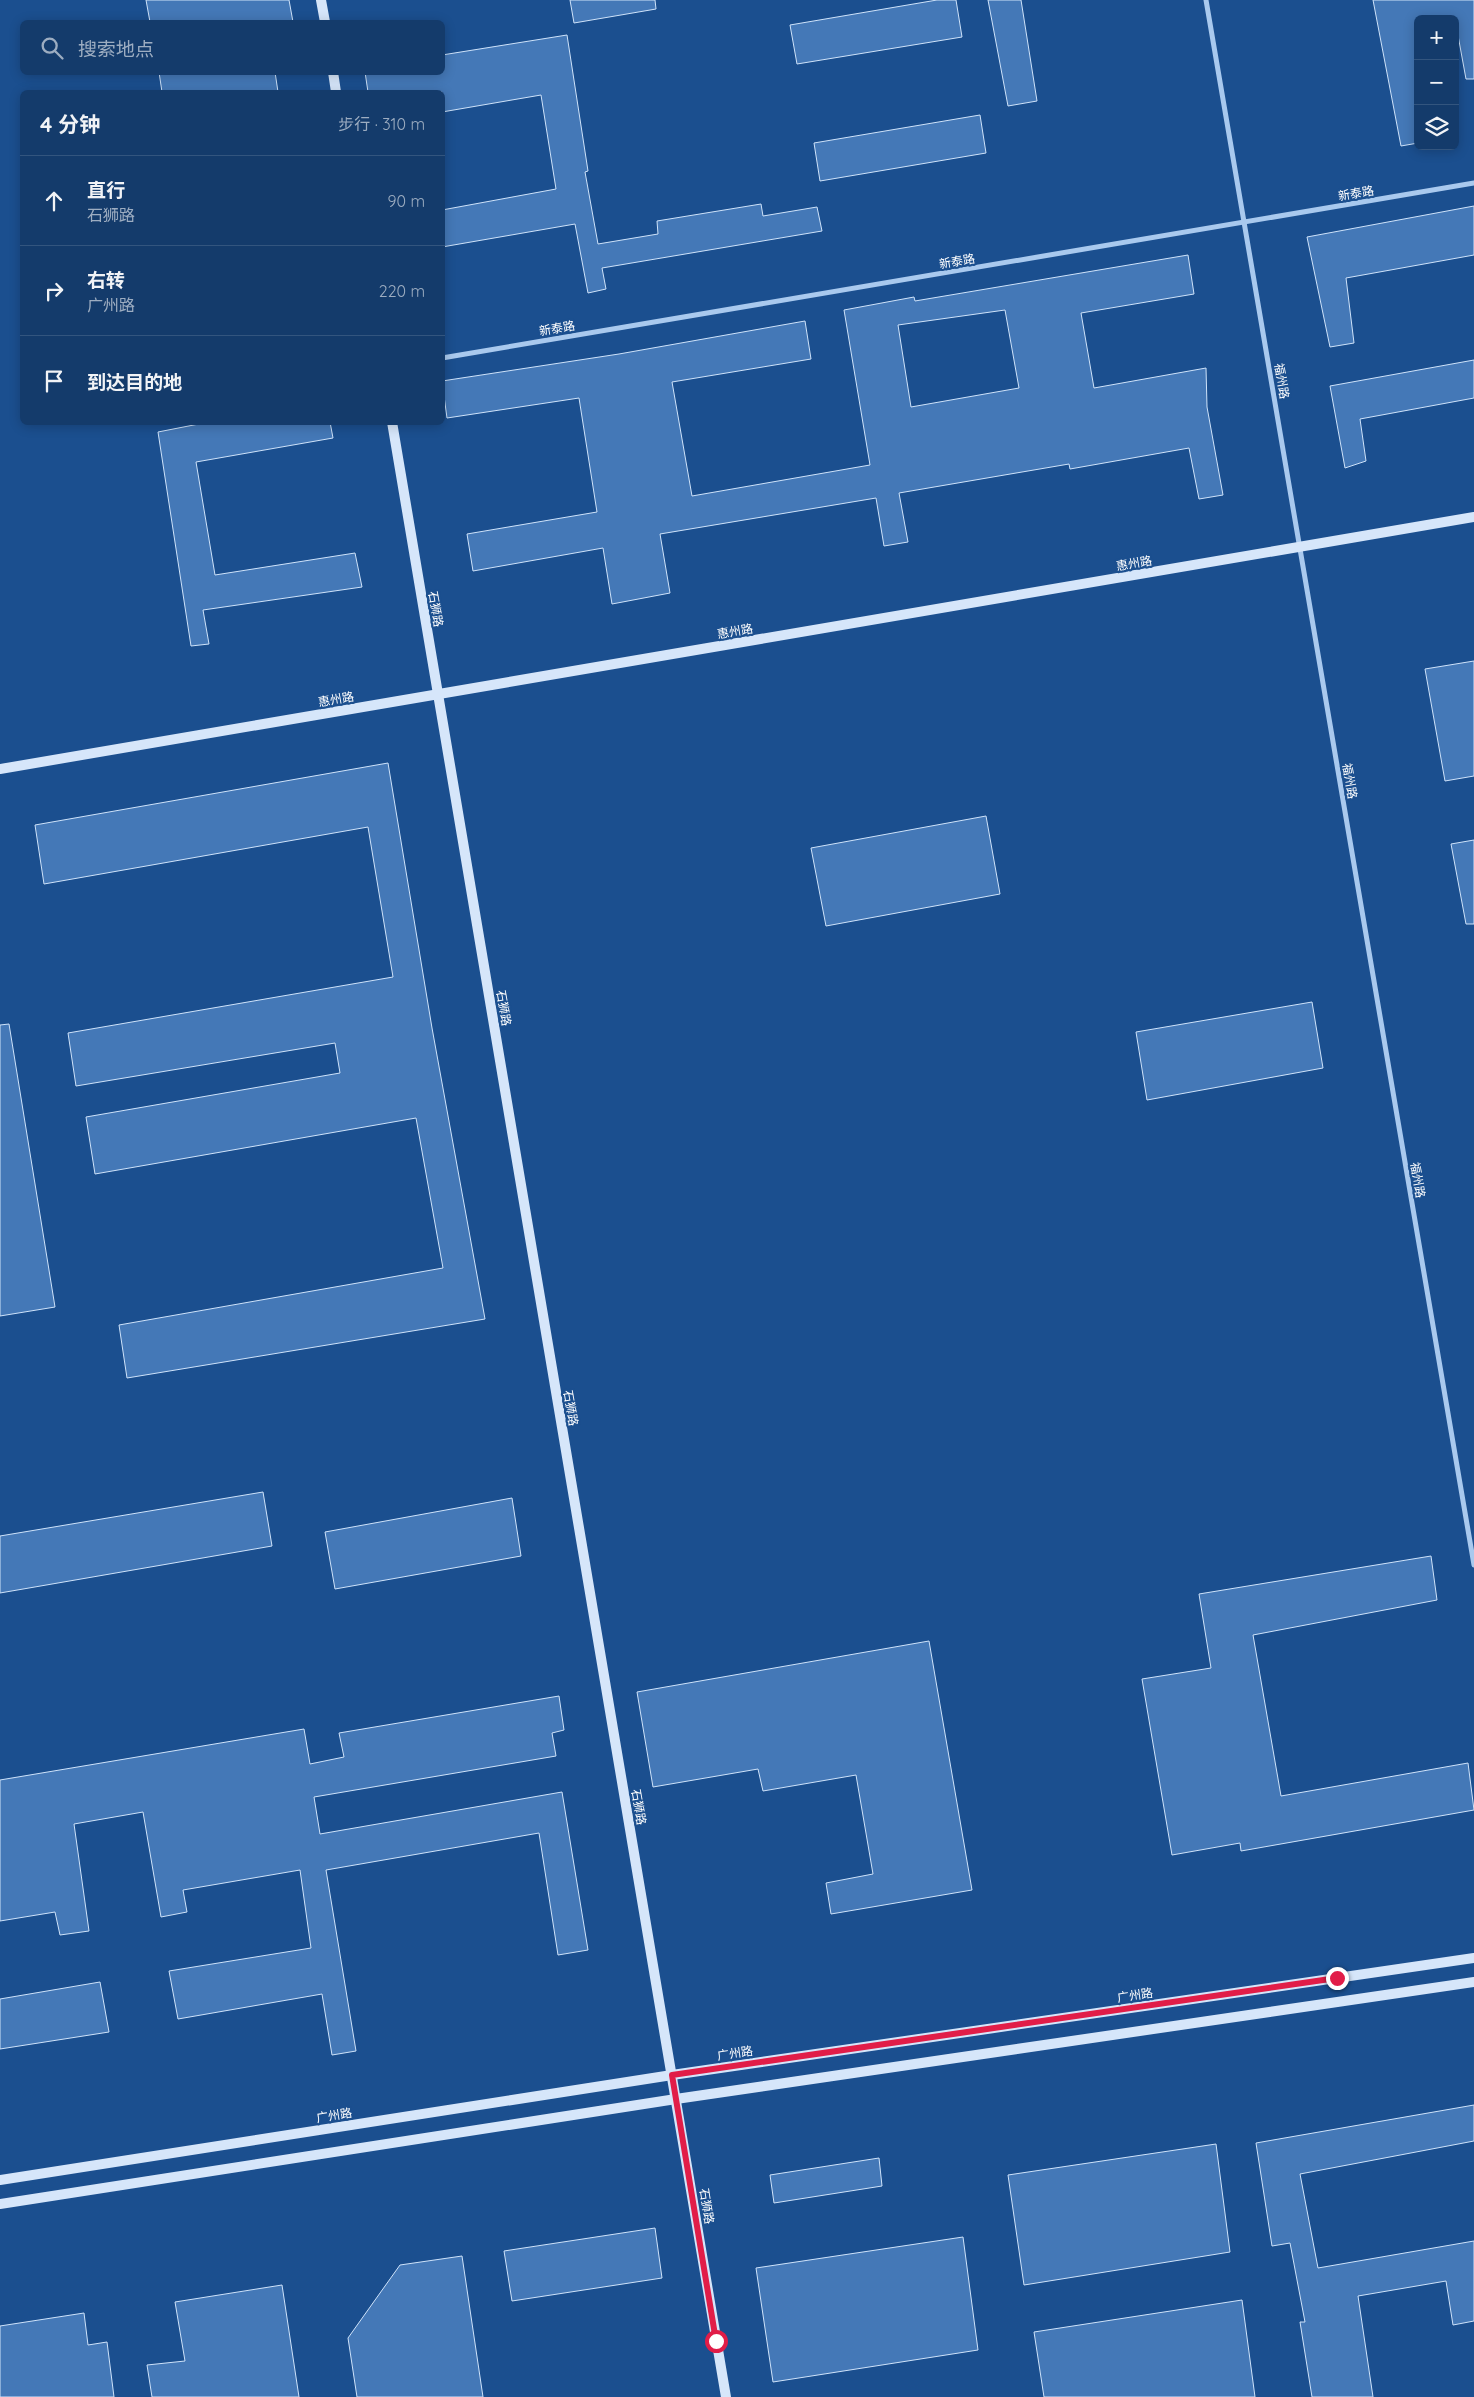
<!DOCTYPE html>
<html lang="zh">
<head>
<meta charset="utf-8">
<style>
	:root { --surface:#143b6b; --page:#1d4271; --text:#f1f3f6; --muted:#9dadc1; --line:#33557e }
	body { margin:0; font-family:Quicksand,"Noto Sans SC",sans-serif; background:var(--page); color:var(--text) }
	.controls { position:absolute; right:15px; top:15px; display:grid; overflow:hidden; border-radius:8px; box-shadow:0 2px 12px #0003 }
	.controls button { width:45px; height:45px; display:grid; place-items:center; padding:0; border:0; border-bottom:1px solid var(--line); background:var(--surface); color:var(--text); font:25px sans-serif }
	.stop { position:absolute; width:15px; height:15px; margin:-11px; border:4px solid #e11d48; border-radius:50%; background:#fff }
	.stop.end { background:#e11d48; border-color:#fff; box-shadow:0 1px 5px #0008 }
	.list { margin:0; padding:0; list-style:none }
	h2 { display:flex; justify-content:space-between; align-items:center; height:65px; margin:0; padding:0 20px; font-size:21px }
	h2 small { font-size:16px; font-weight:400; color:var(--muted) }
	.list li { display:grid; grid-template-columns:32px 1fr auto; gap:15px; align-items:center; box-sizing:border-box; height:90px; padding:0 20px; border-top:1px solid var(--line) }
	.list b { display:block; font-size:19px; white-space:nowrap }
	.list p { margin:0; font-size:16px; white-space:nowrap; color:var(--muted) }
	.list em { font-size:16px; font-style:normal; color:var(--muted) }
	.icon { flex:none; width:28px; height:28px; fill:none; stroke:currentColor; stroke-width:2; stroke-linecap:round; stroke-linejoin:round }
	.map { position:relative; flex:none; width:1474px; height:2397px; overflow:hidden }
	.search { position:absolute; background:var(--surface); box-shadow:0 2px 12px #0003; left:20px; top:20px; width:425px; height:55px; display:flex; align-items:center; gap:12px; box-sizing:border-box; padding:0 18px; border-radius:8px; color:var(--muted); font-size:19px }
	.panel { position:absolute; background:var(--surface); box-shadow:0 2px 12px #0003; left:20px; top:90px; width:425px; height:335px; border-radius:8px }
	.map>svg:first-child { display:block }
</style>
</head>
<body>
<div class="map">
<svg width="1474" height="2397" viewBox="0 0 1474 2397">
	<rect width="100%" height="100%" fill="#1b4f8f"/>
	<!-- building -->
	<g fill="#4478b7" stroke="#cfe3fa" fill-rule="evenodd">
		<polygon points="146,0 289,0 293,22 150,22"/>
		<polygon points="570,0 655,0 656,9 574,23"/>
		<polygon points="937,0 956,0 962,37 797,64 790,25"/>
		<polygon points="988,0 1021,0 1037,101 1008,106"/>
		<polygon points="1373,0 1474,0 1474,79 1466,79 1455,19 1418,19 1418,143 1401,146"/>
		<polygon points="567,35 588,171 585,172 598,244 658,234 657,221 761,204 763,216 817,207 822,231 602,268 606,289 588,293 575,224 442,247 442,210 556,189 541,95 442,112 442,92 368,92 365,72 442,72 442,55"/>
		<polygon points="159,72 275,72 278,92 162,92"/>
		<polygon points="980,115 986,153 820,181 814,143"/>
		<polygon points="1474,206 1474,255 1346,278 1354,343 1330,347 1307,237"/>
		<path d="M1188,255L1194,294L1081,313L1094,388L1206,368L1207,407L1223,495L1199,499L1189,448L1070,469L1069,464L899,493L908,542L884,546L876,498L660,534L670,593L612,604L603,548L473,571L467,534L597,512L579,398L447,418L442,381L619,354L805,321L811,359L672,382L692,496L870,465L844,310L914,297L915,301ZM1005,310L1019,388L911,407L898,325Z"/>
		<polygon points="1474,360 1474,398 1360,419 1366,461 1345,468 1330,386"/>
		<polygon points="209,422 330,422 333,438 196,462 215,575 355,553 362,587 203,610 209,644 191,646 158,432"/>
		<polygon points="1474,661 1474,776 1445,781 1425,669"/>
		<polygon points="388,763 432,1028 485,1319 127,1378 119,1325 443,1268 416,1118 95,1174 86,1117 340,1073 335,1043 76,1086 68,1033 393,977 368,827 44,884 35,825"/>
		<polygon points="986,816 1000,894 826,926 811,848"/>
		<polygon points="1474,840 1474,924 1466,924 1451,844"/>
		<polygon points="1312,1002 1323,1068 1147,1100 1136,1032"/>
		<polygon points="9,1024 55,1307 0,1316 0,1025"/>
		<polygon points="263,1492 272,1546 0,1593 0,1536"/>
		<polygon points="512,1498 521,1556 335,1589 325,1532"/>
		<polygon points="1431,1556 1437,1600 1253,1635 1281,1796 1468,1763 1474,1810 1241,1851 1240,1843 1172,1855 1142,1679 1211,1668 1199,1594"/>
		<polygon points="929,1641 972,1890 831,1914 826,1883 873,1874 856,1775 763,1791 758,1769 653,1787 637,1692"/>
		<polygon points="559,1696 564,1730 552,1733 556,1756 314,1797 320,1834 562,1792 588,1950 558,1955 539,1833 326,1870 356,2051 332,2055 322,1994 178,2019 169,1971 311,1948 300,1870 183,1890 187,1912 161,1917 143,1812 74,1824 89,1931 60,1935 55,1912 0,1921 0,1780 304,1729 310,1764 344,1757 339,1733"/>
		<polygon points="100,1982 109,2032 0,2049 0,1999"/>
		<polygon points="1474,2105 1474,2141 1300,2174 1318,2268 1474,2241 1474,2321 1453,2325 1446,2281 1358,2296 1373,2397 1312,2397 1300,2322 1305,2322 1290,2243 1272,2246 1256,2143"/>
		<polygon points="1216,2144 1230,2252 1024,2285 1008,2175"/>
		<polygon points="879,2158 882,2186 774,2203 770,2175"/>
		<polygon points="655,2228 662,2278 512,2301 504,2251"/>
		<polygon points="963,2237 978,2350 773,2382 756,2268"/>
		<polygon points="462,2256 483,2397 357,2397 348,2338 400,2265"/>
		<polygon points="282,2285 299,2397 152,2397 147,2365 185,2361 175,2302"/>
		<polygon points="1242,2300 1255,2397 1044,2397 1034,2332"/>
		<polygon points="84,2313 88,2345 107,2342 114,2397 0,2397 0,2326"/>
	</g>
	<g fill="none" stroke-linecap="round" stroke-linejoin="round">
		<!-- street -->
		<g stroke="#a9c9ee" stroke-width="5">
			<polyline points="1206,0 1474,1565"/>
			<polyline points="442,358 1474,183"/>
		</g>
		<!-- secondary -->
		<g stroke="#d6e6fa" stroke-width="10">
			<polyline points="321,0 325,22"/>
			<polyline points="333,72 336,92"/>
			<polyline points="392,422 726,2397"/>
			<polyline points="0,769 1474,517"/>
			<polyline points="0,2180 672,2075 1474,1958"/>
			<polyline points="0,2204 676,2099 1474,1982"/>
		</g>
	</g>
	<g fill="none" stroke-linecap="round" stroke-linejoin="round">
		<!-- route -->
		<polyline stroke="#e11d48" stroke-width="6" points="716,2341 672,2075 1337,1978"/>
	</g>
	<g text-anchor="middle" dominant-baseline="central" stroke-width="4.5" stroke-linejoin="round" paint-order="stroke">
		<!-- street labels -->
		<g font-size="12" fill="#fff" stroke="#1b4f8f">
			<text transform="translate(1356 193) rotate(-10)">新泰路</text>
			<text transform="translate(957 261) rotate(-10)">新泰路</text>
			<text transform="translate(557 328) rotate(-10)">新泰路</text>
			<text transform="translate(1282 381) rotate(80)">福州路</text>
			<text transform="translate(1134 563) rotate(-10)">惠州路</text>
			<text transform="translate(436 609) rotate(80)">石狮路</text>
			<text transform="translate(735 631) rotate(-10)">惠州路</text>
			<text transform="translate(336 699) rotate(-10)">惠州路</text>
			<text transform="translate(1350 781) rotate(80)">福州路</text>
			<text transform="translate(504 1008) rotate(80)">石狮路</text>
			<text transform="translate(1418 1180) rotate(80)">福州路</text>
			<text transform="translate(571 1408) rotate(80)">石狮路</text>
			<text transform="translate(639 1807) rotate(80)">石狮路</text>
			<text transform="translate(1135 1995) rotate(-8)">广州路</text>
			<text transform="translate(735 2053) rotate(-8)">广州路</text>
			<text transform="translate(334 2115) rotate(-9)">广州路</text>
			<text transform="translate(707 2206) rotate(81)">石狮路</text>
		</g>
	</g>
</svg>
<div class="controls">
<button>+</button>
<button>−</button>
<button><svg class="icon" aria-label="layers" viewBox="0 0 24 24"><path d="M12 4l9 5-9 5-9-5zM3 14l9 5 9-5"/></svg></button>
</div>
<div class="stop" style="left:716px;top:2341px"></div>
<div class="stop end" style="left:1337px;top:1978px"></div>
<div class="search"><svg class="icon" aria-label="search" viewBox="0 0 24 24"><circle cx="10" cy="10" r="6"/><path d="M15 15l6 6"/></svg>搜索地点</div>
<section class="panel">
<h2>4 分钟<small>步行 · 310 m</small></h2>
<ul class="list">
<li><svg class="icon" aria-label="ahead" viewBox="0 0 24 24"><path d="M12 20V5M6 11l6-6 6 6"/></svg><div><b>直行</b><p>石狮路</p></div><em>90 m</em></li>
<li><svg class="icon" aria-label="right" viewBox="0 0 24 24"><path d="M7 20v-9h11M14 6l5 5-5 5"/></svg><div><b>右转</b><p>广州路</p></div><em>220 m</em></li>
<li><svg class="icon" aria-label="arrive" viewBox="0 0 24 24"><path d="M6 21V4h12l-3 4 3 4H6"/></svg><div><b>到达目的地</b></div></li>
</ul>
</section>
</div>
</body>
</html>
